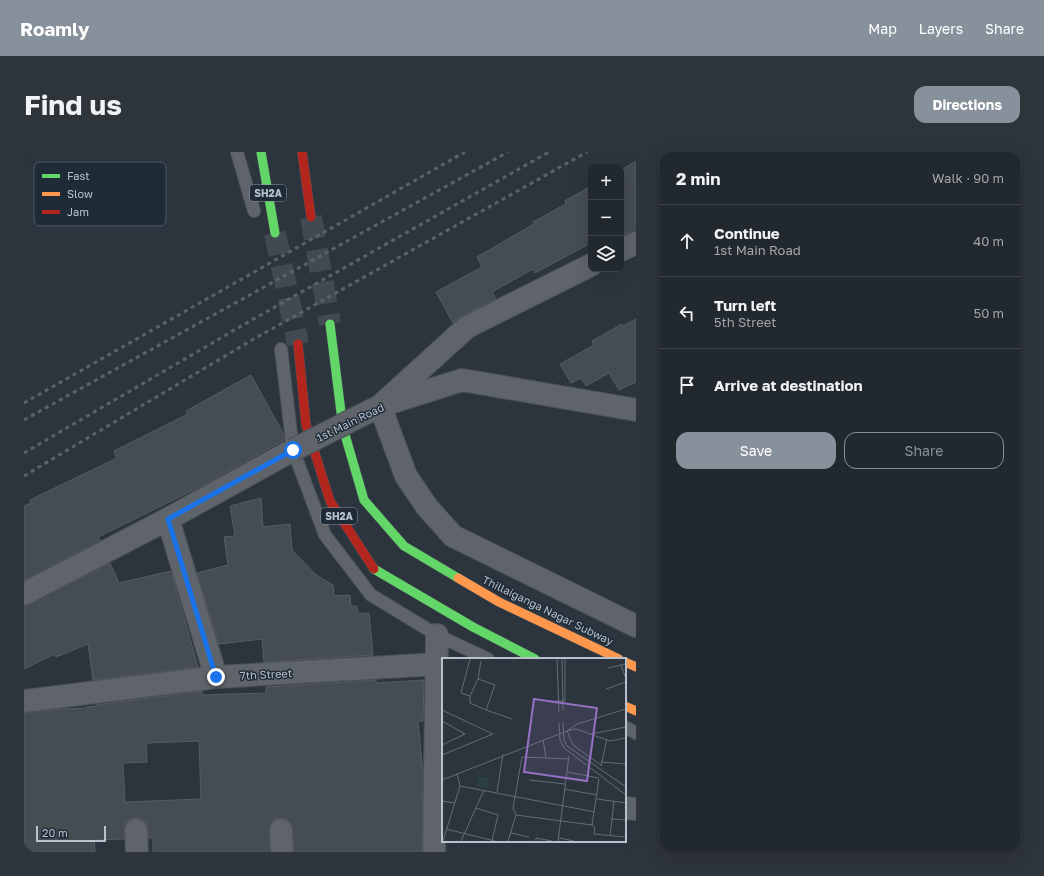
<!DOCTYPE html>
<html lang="en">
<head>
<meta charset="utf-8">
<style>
	:root { --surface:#21282e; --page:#2d343a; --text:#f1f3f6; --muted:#a2a6aa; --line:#3e444a; --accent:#87919b }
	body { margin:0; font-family:"Golos Text",sans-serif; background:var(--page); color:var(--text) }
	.controls { position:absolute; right:12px; top:12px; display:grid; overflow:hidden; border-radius:8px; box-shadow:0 4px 16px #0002 }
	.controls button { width:36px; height:36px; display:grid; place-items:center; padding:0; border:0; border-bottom:1px solid var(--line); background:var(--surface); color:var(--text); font:20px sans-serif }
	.scale { position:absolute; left:12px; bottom:10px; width:70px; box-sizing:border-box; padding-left:4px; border:2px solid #b8c2cd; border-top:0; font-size:11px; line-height:14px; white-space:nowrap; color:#b8c2cd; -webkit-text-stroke:3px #1f2c38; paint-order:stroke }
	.stop { position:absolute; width:12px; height:12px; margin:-9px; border:3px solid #1a73e8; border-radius:50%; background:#fff }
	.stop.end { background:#1a73e8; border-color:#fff; box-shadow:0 1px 4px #0008 }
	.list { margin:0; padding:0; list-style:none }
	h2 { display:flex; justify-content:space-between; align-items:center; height:52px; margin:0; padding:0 16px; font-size:17px }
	h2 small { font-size:13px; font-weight:400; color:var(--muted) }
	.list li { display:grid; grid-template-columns:26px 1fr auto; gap:12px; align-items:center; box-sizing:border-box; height:72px; padding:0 16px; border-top:1px solid var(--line) }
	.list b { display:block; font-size:15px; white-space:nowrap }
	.list p { margin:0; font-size:13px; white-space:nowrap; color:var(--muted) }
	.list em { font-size:13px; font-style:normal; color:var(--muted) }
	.actions { display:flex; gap:8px; padding:12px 16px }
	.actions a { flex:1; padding:9px 0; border:1px solid var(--accent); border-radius:12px; text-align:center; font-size:14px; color:var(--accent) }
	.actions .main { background:var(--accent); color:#fff }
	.icon { flex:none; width:22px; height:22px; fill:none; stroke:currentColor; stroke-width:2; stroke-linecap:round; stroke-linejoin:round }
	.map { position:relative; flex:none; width:612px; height:700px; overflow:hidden; border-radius:12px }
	header { display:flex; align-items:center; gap:24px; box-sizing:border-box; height:56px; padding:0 20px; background:var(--accent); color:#fff }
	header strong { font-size:19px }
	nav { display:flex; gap:22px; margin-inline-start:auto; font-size:14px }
	.intro { display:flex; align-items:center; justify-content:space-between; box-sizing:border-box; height:96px; padding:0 24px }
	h1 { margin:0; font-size:28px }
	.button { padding:10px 18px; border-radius:12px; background:var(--accent); color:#fff; font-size:14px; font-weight:700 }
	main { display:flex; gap:24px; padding:0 24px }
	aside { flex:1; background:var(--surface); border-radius:12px; box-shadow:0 4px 16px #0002 }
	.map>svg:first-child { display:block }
</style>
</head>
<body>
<header>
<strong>Roamly</strong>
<nav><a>Map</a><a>Layers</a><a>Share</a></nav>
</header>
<div class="intro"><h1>Find us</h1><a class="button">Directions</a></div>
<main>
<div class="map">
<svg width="612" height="700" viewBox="0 0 612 700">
	<rect width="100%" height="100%" fill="#2c353d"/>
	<!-- building -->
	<g fill="#454c52" stroke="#555c64" fill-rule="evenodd">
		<polygon points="612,9 612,77 597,84 597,18"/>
		<polygon points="567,34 567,97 565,92 511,121 509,117 468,140 472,147 437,164 429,171 412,140 458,115 453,105 510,72 509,70 542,52 541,49"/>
		<polygon points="612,167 612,230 595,238 585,221 562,234 557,226 547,231 536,212 570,193 568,189 598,172 599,174"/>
		<polygon points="227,223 260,283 260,288 176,335 74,385 76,388 0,428 0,354 7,351 6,348 93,306 90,299 164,262 162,259"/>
		<polygon points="237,346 239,375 266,372 268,398 292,423 309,433 310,444 326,443 327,454 333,454 334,462 345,461 349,503 240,510 238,487 195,492 173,421 204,413 200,385 211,384 206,354"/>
		<polygon points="86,411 95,431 147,419 174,515 69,528 64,492 32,505 31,502 0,517 0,454"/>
		<path d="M352,528V531L400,528L399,569H394L399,624L398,700H270L268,672L263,667L257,666L251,667L246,673L245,700H129V686H125L123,672L118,667L112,666L106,667L101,672L100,687L70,688L71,700H0V561L38,557L62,556V555L73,554L72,553L178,539V543L242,541V535ZM175,589L177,647L101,650L99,611L123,610L122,591Z"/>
	</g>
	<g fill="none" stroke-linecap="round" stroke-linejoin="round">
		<!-- primary-tunnel -->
		<g stroke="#414a53" stroke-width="22" stroke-dasharray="22 11" stroke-linecap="butt">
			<polyline points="287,65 306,172"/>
			<polyline points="251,81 274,192"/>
		</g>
		<!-- lane casing -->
		<g stroke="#4b5157" stroke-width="14">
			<g id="lane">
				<polyline points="213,0 230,59"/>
				<polyline points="257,197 269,298 301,383 347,443 413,483 464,507"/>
				<polyline points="601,575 612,581"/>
			</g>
		</g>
		<!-- street casing -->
		<g stroke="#4b5157" stroke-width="24">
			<g id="street">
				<polyline points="597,98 612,91"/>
				<polyline points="567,113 443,175 356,254 382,324 403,355 429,384 612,474"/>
				<polyline points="332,266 356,254 438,228 612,258"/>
				<polyline points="144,367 192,525"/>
				<polyline points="0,442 144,367 269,298"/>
				<polyline points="0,549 192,525 414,512"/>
				<polyline points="601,656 612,657"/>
				<polyline points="112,678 113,700"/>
				<polyline points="257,678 258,700"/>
				<polyline points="410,700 413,483"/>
			</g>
		</g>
		<!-- fast casing -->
		<g stroke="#4a5259" stroke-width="10">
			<g id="fast">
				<polyline points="237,0 251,81"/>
				<polyline points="306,172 319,276 340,348 380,394 434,426"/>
				<polyline points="350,417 449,475 511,507"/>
			</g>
		</g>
		<!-- slow casing -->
		<g stroke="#4a5259" stroke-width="10">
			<g id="slow">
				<polyline points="434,426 475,450 595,507"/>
				<polyline points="601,510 612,515"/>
				<polyline points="601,554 612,559"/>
			</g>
		</g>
		<!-- jam casing -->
		<g stroke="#4a5259" stroke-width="10">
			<g id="jam">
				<polyline points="278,0 287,65"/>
				<polyline points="274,192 282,273 306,349 350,417"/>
			</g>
		</g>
		<!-- lane -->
		<use href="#lane" stroke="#5e646a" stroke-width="12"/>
		<!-- street -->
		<use href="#street" stroke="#5e646a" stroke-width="22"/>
		<!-- fast -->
		<use href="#fast" stroke="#63d668" stroke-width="9"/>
		<!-- slow -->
		<use href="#slow" stroke="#ff974d" stroke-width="9"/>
		<!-- jam -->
		<use href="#jam" stroke="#b3261e" stroke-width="9"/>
		<!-- rail -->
		<g stroke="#5b6268" stroke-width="3" stroke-dasharray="4 4" stroke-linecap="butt">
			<polyline points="0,251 441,0"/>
			<polyline points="0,268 484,0"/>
			<polyline points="0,301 219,173 525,0"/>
			<polyline points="0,324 228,188 563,0"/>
		</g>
		<!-- street-bridge casing -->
		<g stroke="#4b5157" stroke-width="24" stroke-linecap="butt">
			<polyline id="street-bridge" points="269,298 332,266"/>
		</g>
		<!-- street-bridge -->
		<use href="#street-bridge" stroke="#5e646a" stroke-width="22"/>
	</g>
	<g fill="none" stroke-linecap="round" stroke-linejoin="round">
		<!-- route -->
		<polyline stroke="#1a73e8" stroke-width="5" points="192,525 144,367 269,298"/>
	</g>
	<g text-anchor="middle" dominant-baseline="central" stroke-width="3" stroke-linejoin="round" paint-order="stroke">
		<!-- shield labels -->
		<g fill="#1f2c38" stroke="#8a95a0" stroke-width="1">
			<rect x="226" y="33" width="36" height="16" rx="3"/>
			<rect x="297" y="356" width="36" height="16" rx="3"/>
		</g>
		<g font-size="10" font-weight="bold" fill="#b8c2cd">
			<text x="244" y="41">SH2A</text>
			<text x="315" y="364">SH2A</text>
		</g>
		<!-- street labels -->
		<g font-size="11" fill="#b8c2cd" stroke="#1f2c38">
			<text transform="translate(326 270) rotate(-26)">1st Main Road</text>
			<text transform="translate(524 458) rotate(26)">Thillaiganga Nagar Subway</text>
			<text transform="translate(242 522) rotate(-3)">7th Street</text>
		</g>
	</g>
	<!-- overview -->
	<g transform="translate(418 506)">
		<rect width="184" height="184" fill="#2c353d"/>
		<path d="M36,119H47L46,131L34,128Z" fill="#294143"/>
		<path fill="none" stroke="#646d77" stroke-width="1" d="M28,1L19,35L28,38M115,1L117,54M120,1L121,52M179,7L184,21M166,10L184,6M36,21L53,27L44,52L28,45V38ZM36,21L39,3M164,31L184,24M114,43H123V1M0,52L51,76L0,97M44,52L70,61M0,63L23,76L0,87M121,64L122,82L125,88L184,129M117,65L118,82L122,90L184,137M149,76L184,69M101,82L104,99M159,104L184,106M159,107L131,87L125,73L135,66L184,51M159,108L165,81M125,114L157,120M15,115L18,128M0,122L125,73L134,71L168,83L184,80M87,122L123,126M18,128L153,154M122,131L155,137M55,134L61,96M155,141L184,145M0,143L13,145M34,150L56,157L50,183M74,157L71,150L80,99L127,101M170,161L184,162M150,167L157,121M4,171L53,183M69,175L87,179M168,178L172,143M117,180L132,183M1,183L18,128M19,183L42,132M66,183L74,157L150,167L153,170L152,176L184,179M94,183V180L110,183M116,183L127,98"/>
		<path fill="#9670c5" fill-opacity="0.15" stroke="#9670c5" stroke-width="2" d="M92,41L155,50L145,123L82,114Z"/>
		<rect width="184" height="184" fill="none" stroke="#b8c2cd" stroke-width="2"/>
	</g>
	<!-- legend -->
	<rect x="10" y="10" width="132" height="64" rx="6" fill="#1f2c38" stroke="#4d5965" stroke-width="1"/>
	<rect x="18" y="22" width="18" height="4" fill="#63d668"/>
	<rect x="18" y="40" width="18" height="4" fill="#ff974d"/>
	<rect x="18" y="58" width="18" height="4" fill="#b3261e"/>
	<g font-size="11" fill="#b8c2cd">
		<text x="43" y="28">Fast</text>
		<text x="43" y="46">Slow</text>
		<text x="43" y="64">Jam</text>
	</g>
</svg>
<div class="controls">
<button>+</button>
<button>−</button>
<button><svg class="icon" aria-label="layers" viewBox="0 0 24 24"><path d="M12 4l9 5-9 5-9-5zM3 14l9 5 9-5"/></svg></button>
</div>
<div class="scale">20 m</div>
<div class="stop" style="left:269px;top:298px"></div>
<div class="stop end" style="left:192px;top:525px"></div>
</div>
<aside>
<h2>2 min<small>Walk · 90 m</small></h2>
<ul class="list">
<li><svg class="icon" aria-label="ahead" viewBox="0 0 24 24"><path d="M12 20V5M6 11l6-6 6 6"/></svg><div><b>Continue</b><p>1st Main Road</p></div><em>40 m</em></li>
<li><svg class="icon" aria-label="left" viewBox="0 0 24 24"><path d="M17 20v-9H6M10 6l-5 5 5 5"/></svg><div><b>Turn left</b><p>5th Street</p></div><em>50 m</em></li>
<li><svg class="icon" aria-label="arrive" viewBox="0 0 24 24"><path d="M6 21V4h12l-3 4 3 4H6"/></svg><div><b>Arrive at destination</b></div></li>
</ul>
<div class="actions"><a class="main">Save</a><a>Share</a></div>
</aside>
</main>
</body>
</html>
